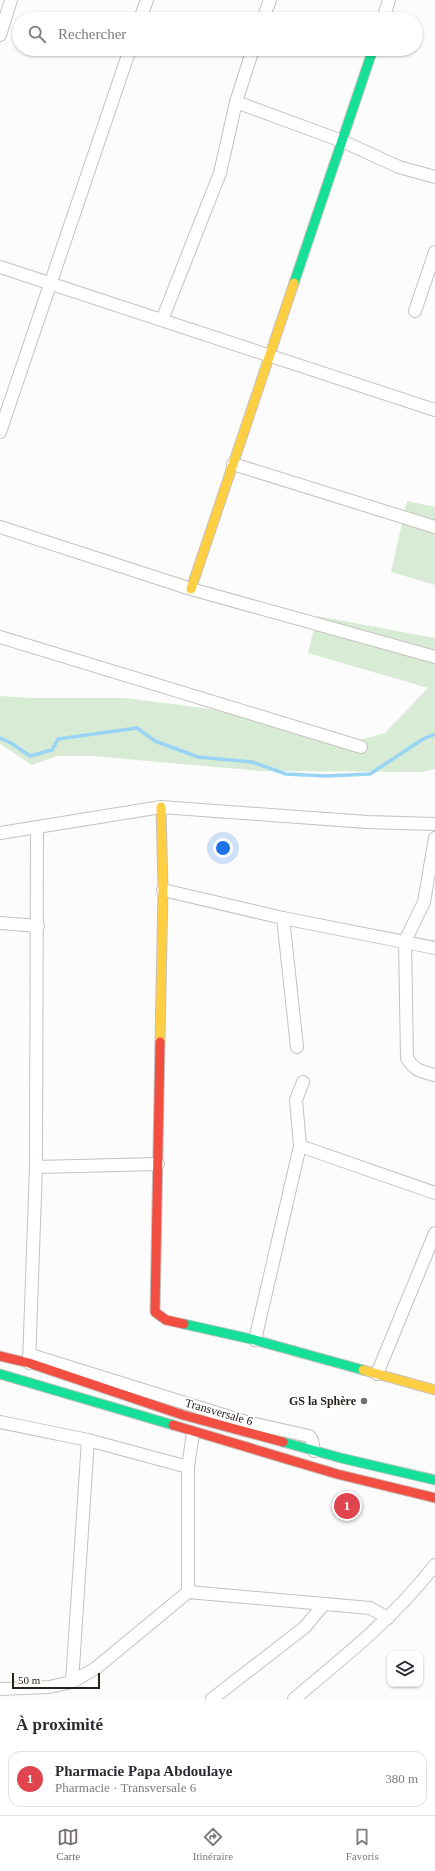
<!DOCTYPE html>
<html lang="fr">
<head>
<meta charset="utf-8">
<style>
	:root { --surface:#fff; --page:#f7f7f7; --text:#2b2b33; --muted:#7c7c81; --line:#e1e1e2; --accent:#746e6a }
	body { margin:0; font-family:Georgia,serif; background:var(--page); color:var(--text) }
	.controls { position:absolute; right:12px; bottom:12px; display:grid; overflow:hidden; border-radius:8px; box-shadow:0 1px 3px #0004 }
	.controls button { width:36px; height:36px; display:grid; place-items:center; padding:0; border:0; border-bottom:1px solid var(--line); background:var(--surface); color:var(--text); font:20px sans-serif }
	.scale { position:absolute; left:12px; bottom:10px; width:88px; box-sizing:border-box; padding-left:4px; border:2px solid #2b211b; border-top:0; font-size:11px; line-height:14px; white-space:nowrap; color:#2b211b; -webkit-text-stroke:3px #fff; paint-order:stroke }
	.you { position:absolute; left:223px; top:848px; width:14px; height:14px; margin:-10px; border:3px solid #fff; border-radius:50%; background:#1a73e8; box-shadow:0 0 0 6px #1a73e833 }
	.badge { display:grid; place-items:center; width:26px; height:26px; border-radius:50%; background:var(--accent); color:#fff; font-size:13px; font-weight:700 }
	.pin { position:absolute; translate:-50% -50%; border:2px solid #fff; box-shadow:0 1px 4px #0006 }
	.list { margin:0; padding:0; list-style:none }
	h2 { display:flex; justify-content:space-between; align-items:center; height:52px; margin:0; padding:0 16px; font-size:17px }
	h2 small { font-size:13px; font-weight:400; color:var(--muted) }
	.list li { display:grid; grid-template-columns:26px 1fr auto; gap:12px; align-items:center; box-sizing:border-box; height:56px; margin:0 8px 8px; padding:0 8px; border:1px solid var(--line); border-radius:12px }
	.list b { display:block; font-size:15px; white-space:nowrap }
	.list p { margin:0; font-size:13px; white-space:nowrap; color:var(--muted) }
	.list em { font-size:13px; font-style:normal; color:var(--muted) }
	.icon { flex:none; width:22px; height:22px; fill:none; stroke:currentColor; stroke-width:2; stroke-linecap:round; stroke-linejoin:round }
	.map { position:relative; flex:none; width:435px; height:1699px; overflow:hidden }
	.search { position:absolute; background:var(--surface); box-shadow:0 1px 3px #0004; left:12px; right:12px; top:12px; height:44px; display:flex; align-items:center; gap:10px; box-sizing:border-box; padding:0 14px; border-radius:22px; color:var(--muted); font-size:15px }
	.sheet { height:116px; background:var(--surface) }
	nav { display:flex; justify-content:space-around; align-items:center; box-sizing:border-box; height:56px; border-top:1px solid var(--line); background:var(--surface); font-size:11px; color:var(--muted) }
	nav a { display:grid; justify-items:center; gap:2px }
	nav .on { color:var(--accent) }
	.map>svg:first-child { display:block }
</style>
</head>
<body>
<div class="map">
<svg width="435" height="1699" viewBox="0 0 435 1699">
	<rect width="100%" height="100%" fill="#fcfcfc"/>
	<!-- green -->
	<g fill="#d8ebd4">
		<polygon points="407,501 435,507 435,585 391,572"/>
		<polygon points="317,616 435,638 435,769 423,772 261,771 92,756 57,756 32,765 0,744 0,696 31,698 126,698 226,711 302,732 360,740 385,733 428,688 308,653"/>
	</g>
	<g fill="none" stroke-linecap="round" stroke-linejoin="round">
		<!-- stream -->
		<polyline stroke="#99d4f5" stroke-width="3.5" points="0,738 11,743 30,756 52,750 58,739 137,728 155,741 198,757 252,762 286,774 326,776 370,774 423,739 435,734"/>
		<!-- street casing -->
		<g stroke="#c6c1be" stroke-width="14">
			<g id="street">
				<polyline points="140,19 147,0"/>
				<polyline points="263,19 270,0"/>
				<polyline points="383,19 389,0"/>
				<polyline points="0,35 11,0"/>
				<polyline points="236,102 342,141 399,167 435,177"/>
				<polyline points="0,267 435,410"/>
				<polyline points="415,311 435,252"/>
				<polyline points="162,320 220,173 236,102 253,49"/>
				<polyline points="0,432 130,49"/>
				<polyline points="233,464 435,527"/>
				<polyline points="0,527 191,589 435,657"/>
				<polyline points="0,637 361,747"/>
				<polyline points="0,833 161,807 367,822 435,824"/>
				<path d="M435,838L424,902L405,941L407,1058C415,1071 420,1071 435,1075"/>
				<polyline points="163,890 283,918 435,948"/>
				<polyline points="283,918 297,1047"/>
				<polyline points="0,923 38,926"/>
				<polyline points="300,1146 296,1100 303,1082"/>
				<polyline points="36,1167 158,1164"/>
				<polyline points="255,1340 300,1146 435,1193"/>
				<polyline points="34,1356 246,1422 309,1436 312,1440 314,1451"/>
				<polyline points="29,1363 36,1167 37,827"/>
				<polyline points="377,1374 435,1233"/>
				<polyline points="0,1422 88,1440 188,1467"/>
				<polyline points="188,1592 188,1467 193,1433"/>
				<polyline points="72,1682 88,1440"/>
				<polyline points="0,1689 49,1687 72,1682 96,1668 188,1592 370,1608 388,1618"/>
				<polyline points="212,1699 305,1627 324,1604"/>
				<path d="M294,1699C344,1657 395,1617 435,1565"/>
			</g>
		</g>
		<!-- fast casing -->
		<g stroke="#c6c1be" stroke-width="11">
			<g id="fast">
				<polyline points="294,283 373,49"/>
				<polyline points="184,1324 255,1340 363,1370"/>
				<polyline points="0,1374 173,1425"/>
				<polyline points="283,1442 341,1458 435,1480"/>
			</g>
		</g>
		<!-- slow casing -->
		<g stroke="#c6c1be" stroke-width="11">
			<g id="slow">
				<polyline points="191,589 294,283"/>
				<polyline points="160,1042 163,890 161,807"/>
				<polyline points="363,1370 435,1390"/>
			</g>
		</g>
		<!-- jam casing -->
		<g stroke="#c6c1be" stroke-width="11">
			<g id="jam">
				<polyline points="160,1042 155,1312 166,1320 184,1324"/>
				<polyline points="0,1356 29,1363 183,1415 283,1442"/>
				<polyline points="173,1425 337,1474 435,1498"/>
			</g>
		</g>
		<!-- street -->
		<use href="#street" stroke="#fff" stroke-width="12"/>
		<!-- fast -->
		<use href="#fast" stroke="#16e098" stroke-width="9"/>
		<!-- slow -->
		<use href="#slow" stroke="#ffcf43" stroke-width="9"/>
		<!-- jam -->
		<use href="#jam" stroke="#f24e42" stroke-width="9"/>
	</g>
	<!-- markers -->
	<circle fill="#746e6a" stroke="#fff" stroke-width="1.5" cx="364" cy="1401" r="4"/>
	<g text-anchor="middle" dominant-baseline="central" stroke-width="4" stroke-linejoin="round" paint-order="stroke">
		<!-- poi labels -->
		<g font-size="12" font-weight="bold" fill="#2b211b" stroke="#fff" text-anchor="end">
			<text x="356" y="1401">GS la Sphère</text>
		</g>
		<!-- street labels -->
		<g font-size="12" fill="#2b211b" stroke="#fff">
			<text transform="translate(219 1412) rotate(16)">Transversale 6</text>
		</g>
	</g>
</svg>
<div class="controls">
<button><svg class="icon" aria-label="layers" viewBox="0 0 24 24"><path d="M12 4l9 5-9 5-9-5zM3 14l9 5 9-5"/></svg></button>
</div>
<div class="scale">50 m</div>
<div class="you"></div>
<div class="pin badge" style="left:347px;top:1506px;background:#e0444e">1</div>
<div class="search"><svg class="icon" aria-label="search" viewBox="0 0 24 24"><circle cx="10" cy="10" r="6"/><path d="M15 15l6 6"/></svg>Rechercher</div>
</div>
<section class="sheet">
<h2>À proximité<small></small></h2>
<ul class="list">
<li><span class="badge" style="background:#e0444e">1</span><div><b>Pharmacie Papa Abdoulaye</b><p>Pharmacie · Transversale 6</p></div><em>380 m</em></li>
</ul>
</section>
<nav>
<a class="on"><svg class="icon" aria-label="map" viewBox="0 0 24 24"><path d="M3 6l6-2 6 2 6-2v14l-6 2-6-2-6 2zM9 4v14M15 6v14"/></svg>Carte</a>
<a><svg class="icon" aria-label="directions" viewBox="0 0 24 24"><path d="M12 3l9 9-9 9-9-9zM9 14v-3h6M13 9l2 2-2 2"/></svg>Itinéraire</a>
<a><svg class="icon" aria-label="saved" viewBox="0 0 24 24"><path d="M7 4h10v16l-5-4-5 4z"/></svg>Favoris</a>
</nav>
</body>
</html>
